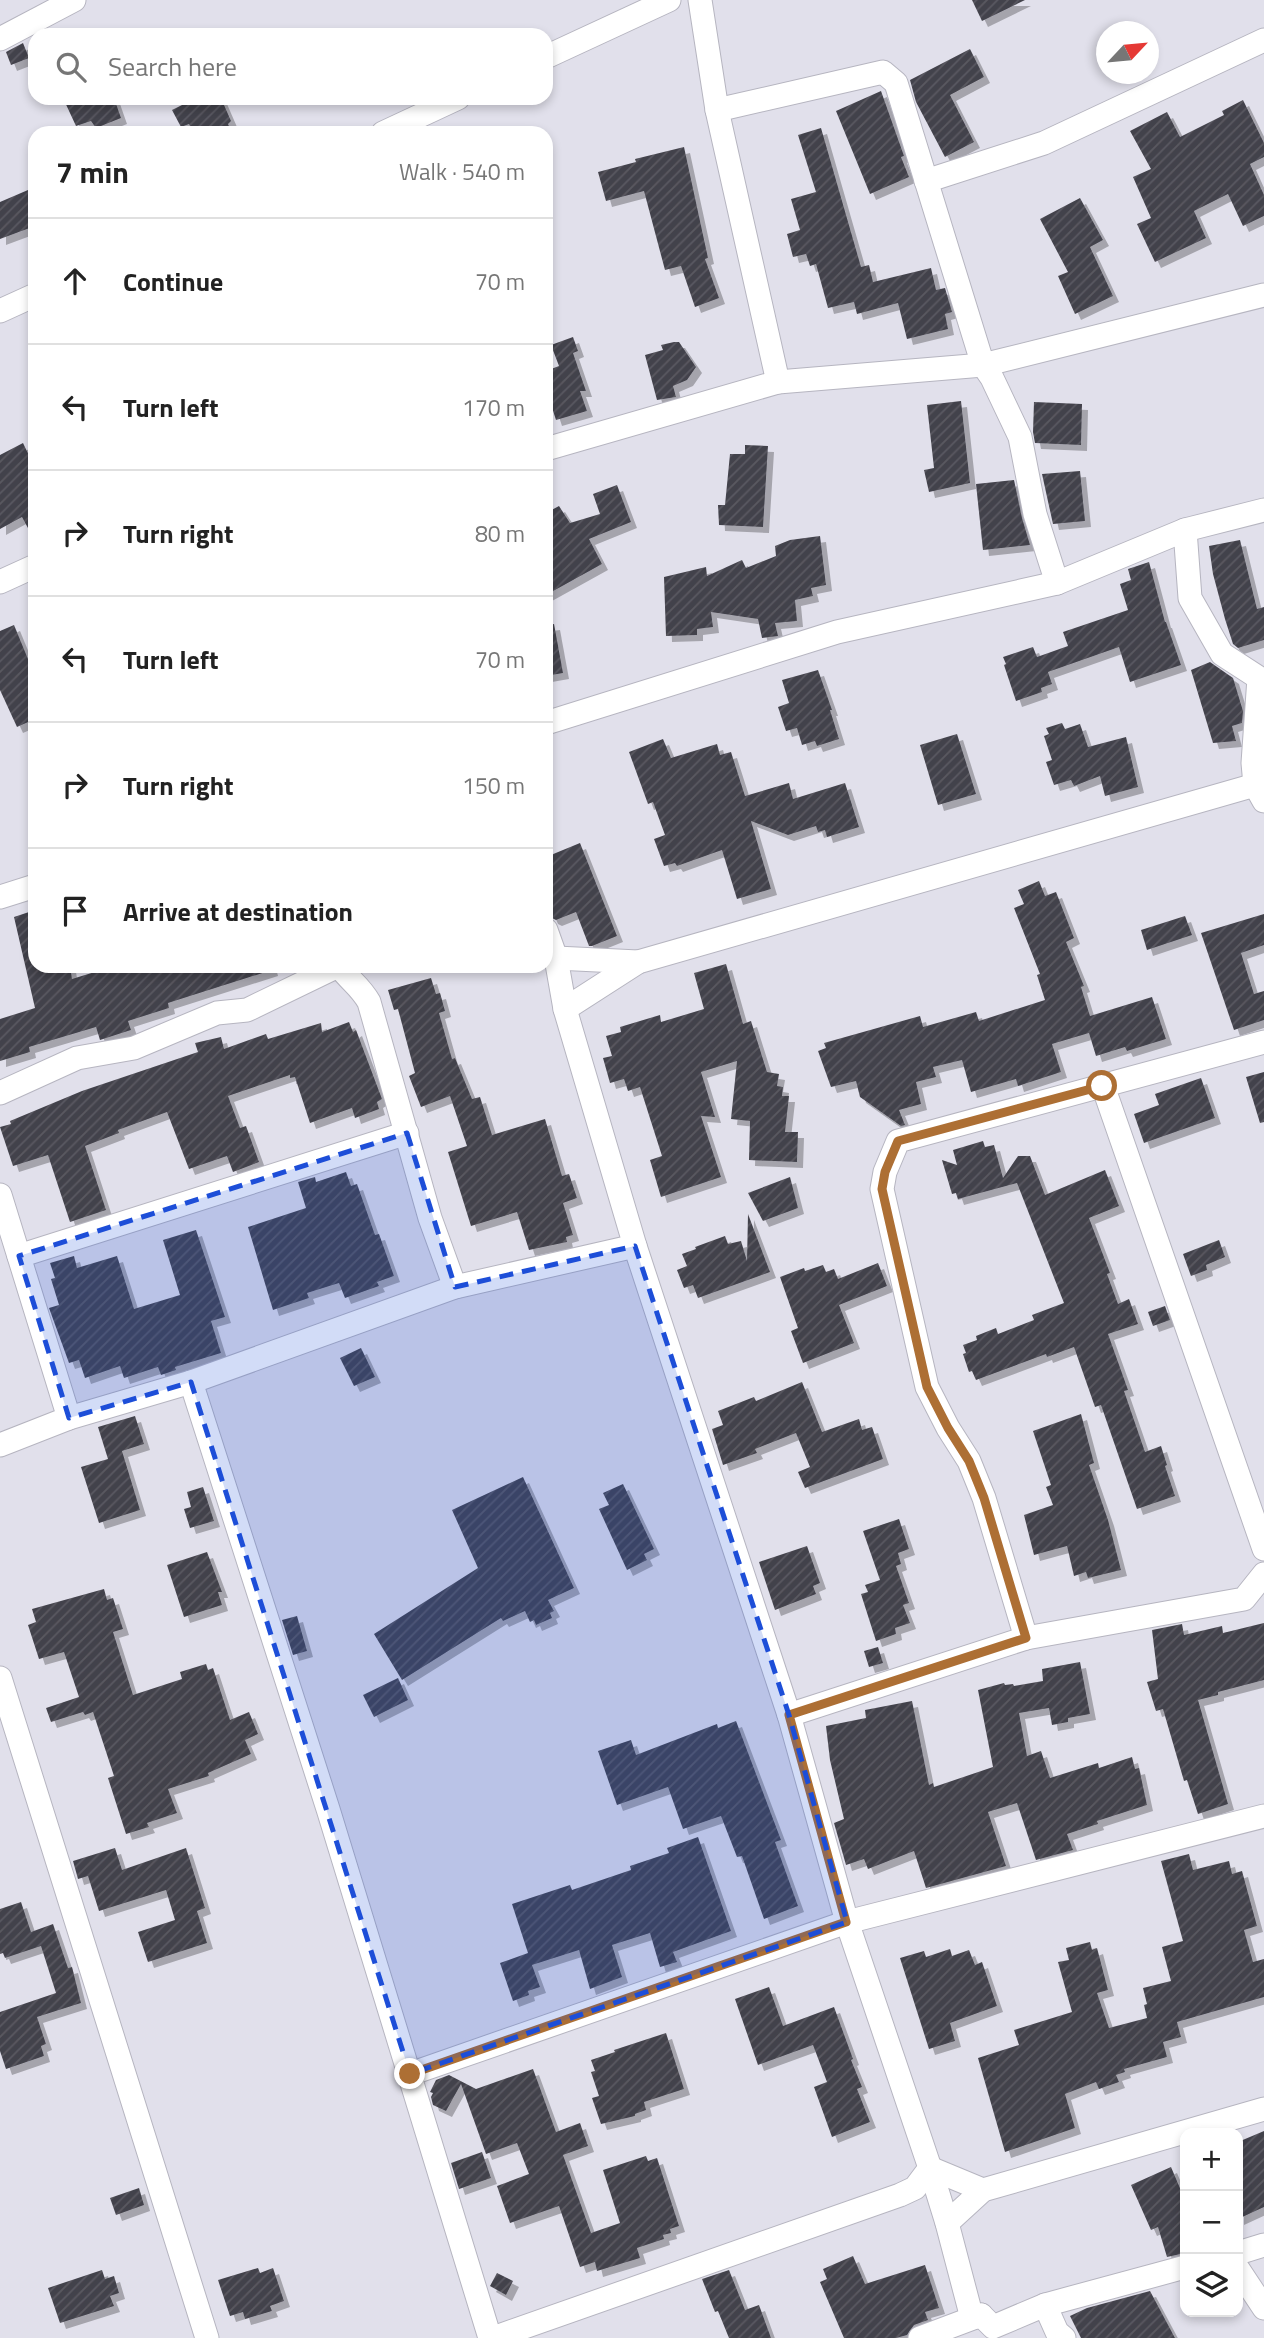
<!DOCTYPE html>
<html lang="en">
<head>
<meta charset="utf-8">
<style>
	:root { --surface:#fff; --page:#f6f6f6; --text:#222; --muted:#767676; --line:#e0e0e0 }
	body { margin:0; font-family:"Titillium Web",sans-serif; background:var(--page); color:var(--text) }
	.controls { position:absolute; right:21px; bottom:21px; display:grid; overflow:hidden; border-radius:14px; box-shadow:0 4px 10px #0003 }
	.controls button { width:63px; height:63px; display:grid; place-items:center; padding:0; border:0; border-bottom:2px solid var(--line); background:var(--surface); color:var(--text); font:35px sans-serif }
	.compass { position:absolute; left:1096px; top:21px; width:63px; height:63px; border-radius:50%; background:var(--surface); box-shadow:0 4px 10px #0003; rotate:64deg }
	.stop { position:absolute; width:21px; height:21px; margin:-16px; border:5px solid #ad6f34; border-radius:50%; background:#fff }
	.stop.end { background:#ad6f34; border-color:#fff; box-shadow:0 2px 7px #0008 }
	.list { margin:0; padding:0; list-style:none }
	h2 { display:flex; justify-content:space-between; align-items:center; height:91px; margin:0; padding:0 28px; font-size:30px }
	h2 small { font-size:23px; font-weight:400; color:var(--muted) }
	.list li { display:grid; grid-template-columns:46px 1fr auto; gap:21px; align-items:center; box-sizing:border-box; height:126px; padding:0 28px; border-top:2px solid var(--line) }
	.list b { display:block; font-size:26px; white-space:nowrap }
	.list em { font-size:23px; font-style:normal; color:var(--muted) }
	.icon { flex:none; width:38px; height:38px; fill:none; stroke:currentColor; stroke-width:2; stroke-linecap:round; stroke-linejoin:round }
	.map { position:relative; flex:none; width:1264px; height:2338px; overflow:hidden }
	.search { position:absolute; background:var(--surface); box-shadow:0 4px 10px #0003; left:28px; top:28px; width:525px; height:77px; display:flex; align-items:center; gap:18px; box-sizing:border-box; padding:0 24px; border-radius:21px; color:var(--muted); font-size:26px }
	.panel { position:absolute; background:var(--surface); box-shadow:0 4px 10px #0003; left:28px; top:126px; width:525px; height:847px; border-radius:21px }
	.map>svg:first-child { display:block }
</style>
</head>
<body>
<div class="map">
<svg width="1264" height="2338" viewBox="0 0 1264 2338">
	<defs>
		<pattern id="building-hatch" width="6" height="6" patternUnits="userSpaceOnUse" patternTransform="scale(1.75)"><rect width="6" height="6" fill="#43424b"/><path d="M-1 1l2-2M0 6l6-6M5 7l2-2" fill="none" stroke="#5a5961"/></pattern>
		<filter id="shadow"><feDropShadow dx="6" dy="6" stdDeviation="0" flood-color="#0004"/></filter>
	</defs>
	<rect width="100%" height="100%" fill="#e1e0eb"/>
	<!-- building -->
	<g fill="url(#building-hatch)" filter="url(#shadow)">
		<polygon points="972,0 1025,0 982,21"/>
		<polygon points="23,43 29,58 11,65 6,52"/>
		<polygon points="970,49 984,77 950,95 974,142 945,157 916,102 910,80"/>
		<polygon points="881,91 904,156 901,157 909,177 870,194 836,111"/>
		<polygon points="63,98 114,98 121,118 96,128 91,121 76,126"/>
		<polygon points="196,98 221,98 231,121 228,124 232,133 193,133 189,124 181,127 172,110"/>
		<polygon points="1243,100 1264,143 1264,157 1250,164 1264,195 1264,216 1243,226 1228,194 1194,211 1206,238 1155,262 1137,224 1151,218 1133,177 1151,169 1130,131 1167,112 1180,137 1224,115 1222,111"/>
		<polygon points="821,128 861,267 869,265 873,282 931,268 936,290 945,288 952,312 945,314 948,329 907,339 898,303 857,314 854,302 828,308 816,264 810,266 806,254 793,257 787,234 800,230 791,199 816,192 798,135"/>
		<polygon points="684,147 708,258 705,259 719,298 695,307 681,266 665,270 644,191 606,201 598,172 636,162 635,159"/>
		<polygon points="35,187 35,226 0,239 0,202"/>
		<polygon points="1080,198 1103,240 1090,247 1113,296 1075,314 1058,276 1068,272 1040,219"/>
		<polygon points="573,337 578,351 573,353 586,391 580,391 587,411 556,420 546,389 546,371 559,366 551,345"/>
		<polygon points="674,342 679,342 696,367 687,380 673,386 676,397 657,400 645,355 663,350 661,345"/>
		<polygon points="961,401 970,483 929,492 924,470 934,468 927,405"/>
		<polygon points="1034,402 1082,404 1081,445 1035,443 1033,432"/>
		<polygon points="23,443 35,468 35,541 22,517 0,529 0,455"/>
		<polygon points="745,445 768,446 763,527 719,525 718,505 725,505 730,454 745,454"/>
		<polygon points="1080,471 1085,521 1053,524 1042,474"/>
		<polygon points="1014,480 1022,518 1030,545 983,550 976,484"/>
		<polygon points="617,485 631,522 589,539 602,564 546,595 546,513 559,506 570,523 600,514 593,494"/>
		<polygon points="820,536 826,585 811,588 813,596 795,600 797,621 775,623 778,636 762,638 758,619 711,612 713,627 697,629 697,635 666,636 664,577 706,567 707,576 742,560 746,568 776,556 775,546 790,540"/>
		<polygon points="1240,540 1257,609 1264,607 1264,640 1238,648 1233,644 1225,619 1213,574 1209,546"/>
		<polygon points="1149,562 1165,622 1166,622 1181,665 1130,682 1119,647 1048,672 1052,684 1041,688 1042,692 1016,701 1004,665 1006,664 1003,657 1033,647 1037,657 1068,646 1063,632 1128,610 1120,584 1131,580 1128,569"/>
		<polygon points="554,624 563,673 546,676 546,625"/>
		<polygon points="14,625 35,676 35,719 17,727 0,690 0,631"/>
		<polygon points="1210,662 1233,678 1243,711 1242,723 1232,726 1236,741 1213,743 1191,670"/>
		<polygon points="818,670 832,710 830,710 839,739 817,746 815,741 802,745 797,728 786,731 778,707 789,703 782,680"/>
		<polygon points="1062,723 1065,729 1080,724 1088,747 1126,737 1138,787 1105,796 1100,776 1074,786 1071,780 1054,785 1046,762 1052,760 1044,736 1049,734 1046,728"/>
		<polygon points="957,734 976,794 938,805 920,745"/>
		<polygon points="663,739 671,758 717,744 720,755 731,752 745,796 789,783 793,799 845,783 859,827 827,837 825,830 818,832 816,826 788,835 751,821 771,889 737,899 722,850 677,866 675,863 664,866 654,839 665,835 653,802 648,804 629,752"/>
		<polygon points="580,843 617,936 592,946 589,946 576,912 556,920 552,918 546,904 546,857"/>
		<polygon points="1039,881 1045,896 1056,892 1074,938 1066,942 1084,986 1081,987 1090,1016 1152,997 1166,1039 1127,1051 1125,1047 1096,1056 1089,1033 1052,1044 1061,1072 1018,1086 1016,1079 971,1092 962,1060 933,1067 936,1077 916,1082 921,1104 899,1110 905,1125 901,1126 860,1097 856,1081 831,1087 818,1051 826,1048 824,1043 920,1016 923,1027 976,1012 979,1021 1045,1000 1037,975 1040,974 1014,908 1024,904 1018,890"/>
		<polygon points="35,910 35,966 70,966 72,979 111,967 112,971 127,966 271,966 272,970 168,1003 169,1008 128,1021 131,1030 100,1040 96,1027 29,1047 30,1052 0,1061 0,1019 35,1008 14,917"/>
		<polygon points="1264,914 1264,945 1241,953 1254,994 1264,991 1264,1020 1234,1030 1201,933"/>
		<polygon points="1185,916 1192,935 1147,950 1141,930"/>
		<polygon points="726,964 743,1024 751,1021 767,1072 779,1074 777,1086 783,1087 782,1096 789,1096 785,1132 798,1132 797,1162 749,1160 750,1121 731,1119 737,1061 701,1072 715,1117 701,1116 721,1177 661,1197 650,1160 662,1156 640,1087 628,1091 624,1079 610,1083 603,1058 612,1056 606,1036 621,1032 620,1027 660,1015 661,1022 704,1009 694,973"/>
		<polygon points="431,978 436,994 440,993 445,1011 439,1013 452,1059 455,1058 472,1099 480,1097 492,1135 545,1119 562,1176 569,1174 577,1198 563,1203 573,1235 566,1237 567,1242 529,1250 517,1212 471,1226 448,1152 467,1146 450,1096 421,1107 409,1076 415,1073 398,1009 394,1010 388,990"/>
		<polygon points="349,1022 353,1032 356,1030 382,1099 377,1102 379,1109 355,1118 352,1108 310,1123 295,1077 290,1078 290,1075 228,1096 240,1128 246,1126 259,1162 233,1172 227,1156 189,1169 167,1112 118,1130 119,1133 85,1146 106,1210 70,1222 48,1155 13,1166 0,1127 11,1124 10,1121 82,1091 198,1052 195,1043 221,1037 224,1049 266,1034 268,1039 321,1023 322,1032"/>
		<polygon points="1264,1072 1264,1122 1260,1123 1246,1077"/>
		<polygon points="1201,1078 1215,1118 1144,1143 1134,1114 1159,1105 1155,1094"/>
		<polygon points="983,1141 985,1147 994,1145 1003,1178 1018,1156 1030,1156 1045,1195 1105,1170 1119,1206 1089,1218 1110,1273 1107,1274 1118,1304 1129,1299 1138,1324 1108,1334 1128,1390 1124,1391 1145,1452 1161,1446 1167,1465 1165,1466 1175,1496 1137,1509 1101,1405 1095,1407 1074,1347 1047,1357 1046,1354 976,1380 972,1371 969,1372 963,1354 966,1353 963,1345 977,1340 976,1336 996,1328 998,1334 1034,1320 1032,1315 1064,1303 1017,1183 958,1199 956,1193 952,1194 942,1160 957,1165 953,1150"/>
		<polygon points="346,1172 351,1186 357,1184 375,1235 379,1234 394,1276 377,1282 379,1286 345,1298 339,1283 307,1293 309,1298 273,1310 248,1227 306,1208 298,1182 315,1177 316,1182"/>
		<polygon points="790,1177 798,1208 763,1221 748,1193"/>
		<polygon points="748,1214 770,1272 698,1298 693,1285 684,1288 677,1270 687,1266 682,1254 696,1249 695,1247 725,1236 728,1244 741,1241 747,1261"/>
		<polygon points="196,1230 225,1317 211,1321 221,1353 175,1367 176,1370 161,1375 158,1367 124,1378 120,1366 85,1378 79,1360 69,1363 49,1308 59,1305 51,1279 55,1278 50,1263 74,1256 77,1268 117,1256 134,1309 180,1295 163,1240"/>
		<polygon points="1219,1240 1225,1257 1206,1265 1207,1270 1191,1276 1183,1254"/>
		<polygon points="878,1263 887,1286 839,1305 854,1343 803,1363 791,1331 798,1328 780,1277 804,1268 805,1271 823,1265 826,1272 834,1269 838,1279"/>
		<polygon points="1165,1306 1170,1320 1153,1326 1148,1312"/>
		<polygon points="361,1348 375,1377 354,1386 340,1358"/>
		<polygon points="802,1382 822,1432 859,1419 862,1430 872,1427 883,1459 805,1488 798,1472 810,1467 796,1433 755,1449 757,1453 723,1465 712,1429 723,1425 718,1411 754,1397 756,1401"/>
		<polygon points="1081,1414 1094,1463 1089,1465 1108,1520 1121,1570 1088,1578 1086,1572 1074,1576 1067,1546 1034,1555 1024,1515 1053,1505 1046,1487 1051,1485 1033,1431"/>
		<polygon points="135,1416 144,1444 122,1451 140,1510 99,1523 81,1467 108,1459 98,1427"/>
		<polygon points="523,1477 574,1588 548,1600 554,1611 550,1613 552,1618 536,1625 534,1620 530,1622 525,1611 503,1621 501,1618 402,1680 374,1634 478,1568 452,1510"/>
		<polygon points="623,1484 654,1549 644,1554 647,1560 627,1570 599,1509 609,1505 603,1493"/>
		<polygon points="203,1487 214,1521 190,1528 184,1509 191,1507 187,1492"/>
		<polygon points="899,1519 909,1549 898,1553 901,1564 896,1566 909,1603 903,1605 910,1623 895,1628 896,1634 876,1641 861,1594 868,1592 865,1585 880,1580 863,1531"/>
		<polygon points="807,1546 820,1583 813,1586 816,1594 775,1610 759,1562"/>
		<polygon points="207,1552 222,1592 218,1592 222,1605 184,1617 167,1565"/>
		<polygon points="104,1589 107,1600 113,1598 123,1629 113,1632 133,1695 182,1679 180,1672 206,1664 208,1670 213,1668 230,1720 249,1712 258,1734 245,1740 251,1754 208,1773 209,1776 168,1789 177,1813 147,1823 149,1827 126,1834 108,1778 114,1776 93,1712 85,1715 83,1712 51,1722 46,1708 79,1697 64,1652 39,1659 28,1625 36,1622 32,1609"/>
		<polygon points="297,1616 307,1651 293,1655 282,1620"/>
		<polygon points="1264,1623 1264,1680 1218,1692 1218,1695 1198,1700 1228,1804 1198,1814 1187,1780 1184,1781 1163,1709 1156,1711 1147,1682 1158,1679 1152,1630 1182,1624 1184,1635 1222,1626 1223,1633"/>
		<polygon points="878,1647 883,1663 869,1667 864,1651"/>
		<polygon points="1080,1662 1090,1714 1068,1718 1068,1722 1052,1725 1049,1708 1019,1713 1027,1756 1041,1751 1050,1778 1098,1763 1099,1768 1132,1757 1135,1769 1139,1768 1147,1805 1097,1821 1098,1824 1067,1834 1073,1850 1036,1860 1017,1803 988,1812 1006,1866 926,1888 914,1851 868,1869 864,1859 846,1865 834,1823 844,1819 830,1760 826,1726 866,1718 865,1710 912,1701 929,1785 933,1783 934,1787 993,1767 978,1690 1004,1683 1005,1685 1013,1684 1014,1686 1043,1681 1042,1669"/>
		<polygon points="398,1678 408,1700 374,1717 363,1695"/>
		<polygon points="736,1721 781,1840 775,1842 798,1906 764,1919 742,1856 737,1857 721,1816 683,1829 668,1787 617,1805 598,1751 631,1740 636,1755 717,1724 718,1728"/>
		<polygon points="698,1837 731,1931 673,1952 677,1962 660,1967 650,1933 612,1945 622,1977 590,1989 579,1950 532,1965 540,1987 528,1991 529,1995 513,2001 500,1963 528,1953 512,1904 570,1885 572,1890 631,1870 630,1866 669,1853 667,1848"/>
		<polygon points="115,1848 122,1870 186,1848 205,1908 197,1911 207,1943 148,1962 138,1932 175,1920 166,1890 99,1911 88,1876 78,1879 73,1861"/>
		<polygon points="1189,1854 1193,1870 1229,1861 1232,1874 1242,1871 1257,1926 1244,1930 1253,1962 1264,1959 1264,1997 1177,2022 1181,2037 1163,2042 1167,2057 1124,2069 1125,2072 1116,2075 1119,2082 1099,2089 1096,2082 1065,2094 1075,2128 1005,2152 978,2058 1019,2045 1014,2030 1072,2012 1058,1962 1069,1960 1066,1948 1090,1942 1092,1950 1097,1948 1108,1990 1097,1993 1109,2028 1147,2018 1144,2005 1147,2004 1143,1988 1171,1981 1162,1947 1183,1941 1161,1861"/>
		<polygon points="21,1902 31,1932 53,1924 68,1968 72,1967 81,2003 37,2017 46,2044 41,2046 44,2056 6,2069 0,2051 0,2012 56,1993 41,1946 5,1958 3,1953 0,1954 0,1909"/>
		<polygon points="950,1949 952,1956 969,1950 975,1965 982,1962 997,2006 950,2023 955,2041 929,2049 900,1958 924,1951 926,1957"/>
		<polygon points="769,1987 783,2026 834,2007 853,2059 851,2060 862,2087 857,2089 870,2122 832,2137 814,2087 827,2082 813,2045 758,2065 735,1999"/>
		<polygon points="666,2033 684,2089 644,2102 646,2110 635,2114 635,2116 601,2124 592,2098 599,2096 591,2072 595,2071 591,2060 615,2052 614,2050"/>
		<polygon points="533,2069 556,2132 580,2123 588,2146 563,2155 591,2233 620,2223 603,2170 646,2156 648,2161 657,2158 679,2226 670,2229 671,2233 663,2235 664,2239 637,2248 640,2258 597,2271 595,2262 580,2267 559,2206 510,2223 497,2186 529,2174 517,2143 486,2154 461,2084 446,2111 433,2105 431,2097 433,2093 430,2092 436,2080 449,2075 476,2089"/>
		<polygon points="1264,2131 1264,2207 1238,2219 1238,2142"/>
		<polygon points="482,2152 491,2178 459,2189 451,2163"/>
		<polygon points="1171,2167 1185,2200 1185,2253 1167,2257 1158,2227 1151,2230 1131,2185"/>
		<polygon points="139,2188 144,2205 116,2215 110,2198"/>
		<polygon points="853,2256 865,2284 925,2265 939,2308 925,2312 928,2320 914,2325 907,2335 896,2338 844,2338 820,2282 827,2279 823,2269"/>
		<polygon points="258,2268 260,2273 273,2268 284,2301 270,2306 272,2311 245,2319 243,2312 230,2316 218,2280"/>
		<polygon points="102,2270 105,2279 114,2276 119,2293 110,2296 114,2306 60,2323 48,2288"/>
		<polygon points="729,2270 745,2310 759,2305 771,2338 729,2338 718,2311 715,2312 702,2279"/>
		<polygon points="497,2273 513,2281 506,2295 490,2286"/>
		<polygon points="1150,2291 1175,2338 1081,2338 1070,2316 1087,2308"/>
	</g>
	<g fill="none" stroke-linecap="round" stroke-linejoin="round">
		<!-- minor casing -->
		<g stroke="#b6b5c0" stroke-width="25">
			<g id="minor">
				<polyline points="700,0 717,110 778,382"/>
				<polyline points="0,39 74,0"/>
				<polyline points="546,57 669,0"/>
				<polyline points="717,110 883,72 896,83 983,365 992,378 1020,437 1035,514 1057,583"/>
				<polyline points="383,133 458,98"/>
				<polyline points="926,181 1044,143 1264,40"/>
				<polyline points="0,311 35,295"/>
				<polyline points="546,449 778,382 983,365 1264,295"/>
				<polyline points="1185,530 1190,598 1222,654 1259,678 1253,763 1255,785 1264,801"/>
				<polyline points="0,582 35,566"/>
				<polyline points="546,723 837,632 1057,583 1185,530 1264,510"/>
				<polyline points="0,897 35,886"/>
				<polyline points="546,930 556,958 565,1009 635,1246 789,1715 847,1922 930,2168 947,2223 972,2318 981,2315 993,2327 1045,2305 1057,2332 1064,2338"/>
				<polyline points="556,958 638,962"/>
				<path d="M339,966C350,981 360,986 369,1002L430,1218L455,1287"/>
				<polyline points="565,1009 638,962 1255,785"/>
				<polyline points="1103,1086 1264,1549"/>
				<polyline points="0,1093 77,1058 134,1048 217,1013 247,1010 338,966"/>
				<polyline points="0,1195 69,1418"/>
				<polyline points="19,1256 407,1133"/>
				<polyline points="191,1382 328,1809 490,2338"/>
				<polyline points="0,1445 69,1418 191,1382 455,1287 635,1246"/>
				<polyline points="1026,1638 984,1498 969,1461 948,1428 927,1387 882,1189 885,1172 898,1141 1264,1042"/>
				<polyline points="0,1678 207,2338"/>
				<polyline points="789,1715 1026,1638 1244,1599 1264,1574"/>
				<polyline points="410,2074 847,1922 1264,1816"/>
				<polyline points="947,2223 983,2190 1264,2109"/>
				<polyline points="1238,2253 1264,2245"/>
				<polyline points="1238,2269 1264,2308"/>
				<polyline points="1045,2305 1185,2267"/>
				<polyline points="493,2338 900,2195 915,2188 930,2168 983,2190"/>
				<polyline points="920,2338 981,2315"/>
			</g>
		</g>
		<!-- minor -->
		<use href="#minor" stroke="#fff" stroke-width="23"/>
	</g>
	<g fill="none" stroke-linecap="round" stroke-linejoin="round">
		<!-- route -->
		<polyline stroke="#ad6f34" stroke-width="9" points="410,2074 846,1922 789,1715 1026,1638 984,1498 969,1461 948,1428 927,1387 882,1189 885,1172 898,1141 1102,1086"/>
	</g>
	<!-- marked area -->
	<path fill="#1d4ed8" fill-opacity="0.2" stroke="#1d4ed8" stroke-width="5" stroke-dasharray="14 9" stroke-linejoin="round" d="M407,1133L455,1287L635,1246L789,1715L847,1922L410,2074L191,1382L69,1418L19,1256Z"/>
</svg>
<div class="controls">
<button>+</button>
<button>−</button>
<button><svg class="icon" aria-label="layers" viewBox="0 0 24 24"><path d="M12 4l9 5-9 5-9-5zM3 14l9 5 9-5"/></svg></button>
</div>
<svg class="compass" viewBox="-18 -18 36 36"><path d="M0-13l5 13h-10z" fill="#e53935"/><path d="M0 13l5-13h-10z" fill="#767676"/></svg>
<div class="stop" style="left:1102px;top:1086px"></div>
<div class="stop end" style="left:410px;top:2074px"></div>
<div class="search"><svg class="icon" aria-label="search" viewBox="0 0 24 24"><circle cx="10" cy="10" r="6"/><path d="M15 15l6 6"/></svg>Search here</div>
<section class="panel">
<h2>7 min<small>Walk · 540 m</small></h2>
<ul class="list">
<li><svg class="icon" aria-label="ahead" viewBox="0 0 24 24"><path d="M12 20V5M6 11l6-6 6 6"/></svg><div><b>Continue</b></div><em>70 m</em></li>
<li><svg class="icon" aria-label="left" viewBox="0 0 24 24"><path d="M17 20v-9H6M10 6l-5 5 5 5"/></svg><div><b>Turn left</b></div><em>170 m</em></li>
<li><svg class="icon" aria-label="right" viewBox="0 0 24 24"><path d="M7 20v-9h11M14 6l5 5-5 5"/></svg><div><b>Turn right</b></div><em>80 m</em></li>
<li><svg class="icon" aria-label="left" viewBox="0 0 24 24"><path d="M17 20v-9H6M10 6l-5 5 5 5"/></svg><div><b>Turn left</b></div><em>70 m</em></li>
<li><svg class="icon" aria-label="right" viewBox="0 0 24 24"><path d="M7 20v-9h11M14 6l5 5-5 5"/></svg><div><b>Turn right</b></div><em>150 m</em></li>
<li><svg class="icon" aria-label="arrive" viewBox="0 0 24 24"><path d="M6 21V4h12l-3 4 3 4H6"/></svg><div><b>Arrive at destination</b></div></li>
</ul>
</section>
</div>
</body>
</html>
